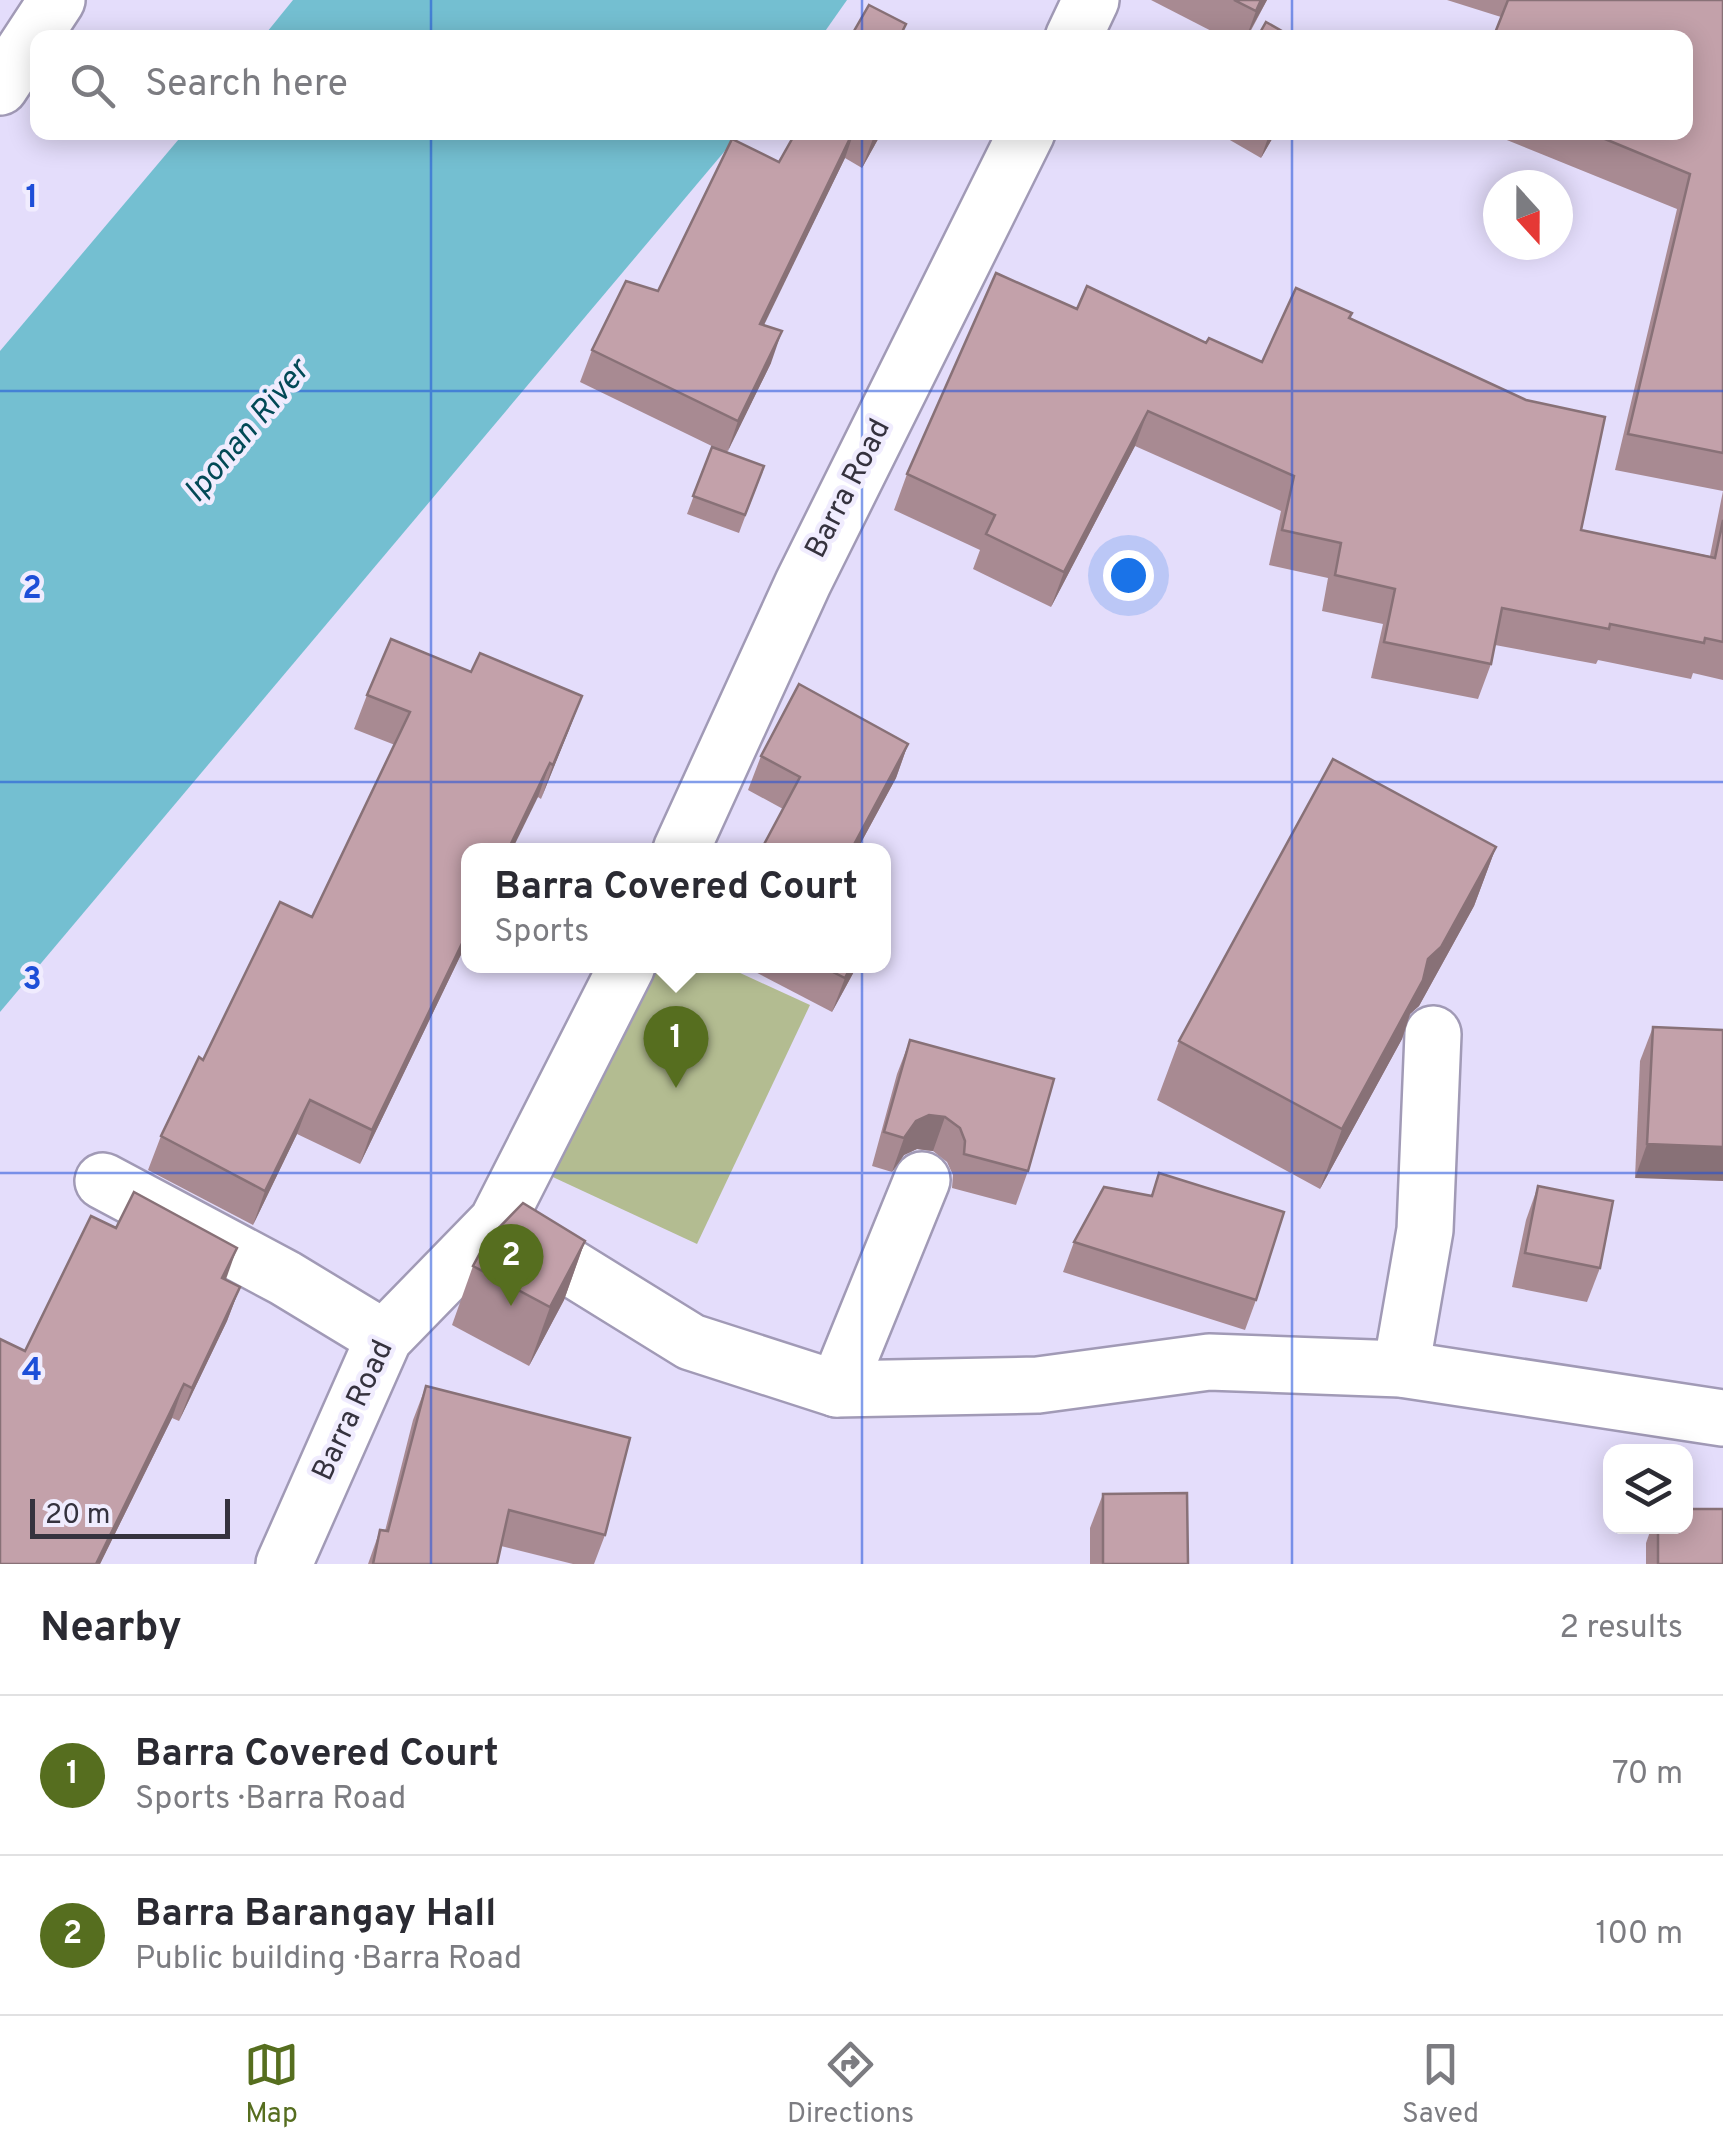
<!DOCTYPE html>
<html lang="en">
<head>
<meta charset="utf-8">
<style>
	:root { --surface:#fff; --page:#f2f2f3; --text:#2b2b33; --muted:#7c7c81; --line:#e1e1e2; --accent:#566e1f }
	body { margin:0; font-family:Overpass,sans-serif; background:var(--page); color:var(--text) }
	.controls { position:absolute; right:30px; bottom:30px; display:grid; overflow:hidden; border-radius:20px; box-shadow:0 5px 25px #0003 }
	.controls button { width:90px; height:90px; display:grid; place-items:center; padding:0; border:0; border-bottom:2px solid var(--line); background:var(--surface); color:var(--text); font:50px sans-serif }
	.compass { position:absolute; left:1483px; top:170px; width:90px; height:90px; border-radius:50%; background:var(--surface); box-shadow:0 5px 25px #0003; rotate:159deg }
	.scale { position:absolute; left:30px; bottom:25px; width:200px; box-sizing:border-box; padding-left:10px; border:5px solid #35323e; border-top:0; font-size:28px; line-height:35px; white-space:nowrap; color:#35323e; -webkit-text-stroke:8px #f0ecfe; paint-order:stroke }
	.you { position:absolute; left:1128px; top:575px; width:35px; height:35px; margin:-25px; border:8px solid #fff; border-radius:50%; background:#1a73e8; box-shadow:0 0 0 15px #1a73e833 }
	.badge { display:grid; place-items:center; width:65px; height:65px; border-radius:50%; background:var(--accent); color:#fff; font-size:32px; font-weight:700 }
	.pin { position:absolute; translate:-50% -82px; filter:drop-shadow(0 2px 5px #0008) }
	.pin::after { content:''; position:absolute; top:52px; width:35px; height:30px; background:inherit; clip-path:polygon(0 0,100% 0,50% 100%) }
	.popup { position:absolute; left:461px; top:843px; width:430px; height:130px; box-sizing:border-box; display:grid; place-content:center; border-radius:20px; background:var(--surface); filter:drop-shadow(0 2px 8px #0005); font-size:32px; white-space:nowrap; color:var(--muted) }
	.popup b { font-size:38px; color:var(--text) }
	.popup::after { content:''; position:absolute; left:50%; top:100%; margin-left:-20px; border:20px solid transparent; border-top-color:var(--surface) }
	.list { margin:0; padding:0; list-style:none }
	h2 { display:flex; justify-content:space-between; align-items:center; height:130px; margin:0; padding:0 40px; font-size:42px }
	h2 small { font-size:32px; font-weight:400; color:var(--muted) }
	.list li { display:grid; grid-template-columns:65px 1fr auto; gap:30px; align-items:center; box-sizing:border-box; height:160px; padding:0 40px; border-top:2px solid var(--line) }
	.list b { display:block; font-size:38px; white-space:nowrap }
	.list p { margin:0; font-size:32px; white-space:nowrap; color:var(--muted) }
	.list em { font-size:32px; font-style:normal; color:var(--muted) }
	.icon { flex:none; width:55px; height:55px; fill:none; stroke:currentColor; stroke-width:2; stroke-linecap:round; stroke-linejoin:round }
	.map { position:relative; flex:none; width:1723px; height:1564px; overflow:hidden }
	.search { position:absolute; background:var(--surface); box-shadow:0 5px 25px #0003; left:30px; right:30px; top:30px; height:110px; display:flex; align-items:center; gap:25px; box-sizing:border-box; padding:0 35px; border-radius:20px; color:var(--muted); font-size:38px }
	.sheet { height:450px; background:var(--surface) }
	nav { display:flex; justify-content:space-around; align-items:center; box-sizing:border-box; height:140px; border-top:2px solid var(--line); background:var(--surface); font-size:28px; color:var(--muted) }
	nav a { display:grid; justify-items:center; gap:5px }
	nav .on { color:var(--accent) }
	.map>svg:first-child { display:block }
</style>
</head>
<body>
<div class="map">
<svg width="1723" height="1564" viewBox="0 0 1723 1564">
	<rect width="100%" height="100%" fill="#e4ddfb"/>
	<!-- green -->
	<polygon fill="#b3bc91" points="639,966 725,966 810,1005 697,1244 542,1172"/>
	<!-- water -->
	<g fill="#74bfd1">
		<polygon points="293,0 847,0 821,37 263,37"/>
		<polygon points="184,133 740,133 0,1012 0,351"/>
	</g>
	<g fill="none" stroke-linecap="round" stroke-linejoin="round">
		<!-- minor casing -->
		<g stroke="#a19ab6" stroke-width="60">
			<g id="minor">
				<polyline points="1073,38 1091,0"/>
				<polyline points="0,87 57,0"/>
				<polyline points="681,850 803,583 1027,132"/>
				<polyline points="103,1181 285,1278 384,1338"/>
				<polyline points="497,1222 691,1342 837,1389 1038,1385 1209,1362 1401,1369 1723,1418"/>
				<polyline points="1401,1369 1425,1230 1433,1034"/>
				<polyline points="837,1389 922,1180"/>
				<polyline points="284,1564 384,1338 497,1222 627,966"/>
			</g>
		</g>
		<!-- minor -->
		<use href="#minor" stroke="#fff" stroke-width="55"/>
	</g>
	<!-- wall -->
	<g fill="#a88a92">
		<polygon points="1151,0 1267,0 1247,38 1225,38"/>
		<polygon points="1447,0 1723,0 1723,680 1693,673 1691,679 1598,660 1596,664 1495,645 1491,664 1478,699 1371,678 1383,624 1322,611 1328,578 1269,565 1281,511 1135,446 1051,607 973,569 980,550 894,510 907,474 1077,309 1206,343 1262,362 1350,319 1581,530 1710,556 1723,491 1615,470 1677,209 1487,132 1686,132 1501,17"/>
		<polygon points="796,132 882,132 862,168 845,158 763,325 771,363 727,452 764,466 739,533 687,514 712,447 722,451 580,382 592,350 658,291 779,162"/>
		<polygon points="1216,132 1276,132 1261,158"/>
		<polygon points="471,672 582,696 541,799 538,797 468,850 468,940 360,1164 297,1134 253,1225 148,1170 161,1136 203,1060 312,917 395,745 354,729 367,695"/>
		<polygon points="908,744 896,778 857,850 761,850 783,809 748,790 761,756"/>
		<polygon points="1496,847 1474,906 1419,1006 1410,1014 1402,1039 1320,1189 1157,1100 1179,1041"/>
		<polygon points="744,966 857,966 832,1012"/>
		<polygon points="1653,1027 1723,1030 1635,1178 1640,1061"/>
		<polygon points="910,1040 1028,1171 1016,1205 952,1188 953,1175 947,1162 933,1151 917,1149 904,1155 892,1172 872,1166 897,1074"/>
		<polygon points="1159,1173 1256,1300 1245,1330 1063,1272 1074,1242 1151,1196"/>
		<polygon points="1538,1186 1600,1268 1587,1302 1512,1287 1526,1220"/>
		<polygon points="585,1241 564,1300 529,1366 452,1325 473,1266"/>
		<polygon points="226,1280 240,1287 227,1321 179,1421 172,1418 100,1564 0,1564 25,1351"/>
		<polygon points="426,1386 605,1535 594,1564 573,1564 501,1546 497,1564 368,1564 380,1530 385,1531 413,1420"/>
		<polygon points="1103,1494 1188,1564 1090,1564 1090,1528"/>
		<polygon points="1652,1526 1686,1526 1723,1564 1646,1564 1646,1543"/>
	</g>
	<!-- shaded-wall -->
	<g fill="#887177">
		<polygon points="1261,0 1267,0 1246,38 1256,11"/>
		<polygon points="854,132 845,158 749,356 760,324"/>
		<polygon points="876,132 882,132 862,168 874,136"/>
		<polygon points="1270,132 1276,132 1261,158"/>
		<polygon points="782,331 771,363 727,453 738,421"/>
		<polygon points="1148,411 1135,446 1051,607 1064,572"/>
		<polygon points="582,696 569,730 541,799 553,765"/>
		<polygon points="908,744 896,778 857,850 851,850"/>
		<polygon points="550,763 538,797 512,850 508,850"/>
		<polygon points="1496,847 1474,906 1419,1006 1410,1014 1402,1039 1320,1189 1342,1129 1428,959"/>
		<polygon points="468,931 468,940 360,1164 372,1130"/>
		<polygon points="851,966 857,966 832,1012 845,978"/>
		<polygon points="310,1100 297,1134 253,1225 265,1191"/>
		<polygon points="929,1115 945,1117 933,1151 917,1149 904,1155 892,1172 904,1138 916,1121"/>
		<polygon points="1647,1144 1723,1147 1723,1181 1635,1178"/>
		<polygon points="585,1241 564,1300 529,1366 550,1307"/>
		<polygon points="237,1248 225,1282 222,1278"/>
		<polygon points="240,1287 227,1321 179,1421 192,1388"/>
		<polygon points="184,1384 172,1418 100,1564 96,1564"/>
	</g>
	<!-- building -->
	<g fill="#c3a1aa" stroke="#887177" stroke-width="2.5">
		<polygon points="1234,0 1261,0 1256,11"/>
		<polygon points="1508,0 1723,0 1723,453 1628,434 1690,174 1588,132 1686,132 1686,38 1493,38"/>
		<polygon points="869,5 906,24 899,38 850,38"/>
		<polygon points="1266,22 1294,38 1257,38"/>
		<polygon points="796,132 853,132 760,324 782,331 738,421 592,350 626,281 658,291 732,139 779,162"/>
		<polygon points="996,273 1077,309 1087,286 1206,343 1209,338 1262,362 1296,288 1352,313 1349,318 1526,400 1605,417 1581,530 1715,558 1723,520 1723,642 1705,638 1704,643 1610,624 1609,629 1502,608 1491,664 1384,642 1395,589 1335,575 1341,543 1282,530 1294,476 1148,411 1064,572 986,534 995,515 907,474"/>
		<polygon points="712,447 764,466 745,515 693,496"/>
		<polygon points="391,639 471,672 480,653 582,696 553,765 550,763 508,850 468,850 468,931 372,1130 310,1100 265,1191 161,1136 199,1057 203,1060 280,902 312,917 410,712 367,695"/>
		<polygon points="799,684 908,744 851,850 761,850 800,777 761,756"/>
		<polygon points="1333,759 1496,847 1441,947 1428,959 1423,980 1342,1129 1179,1041"/>
		<polygon points="821,966 851,966 845,978"/>
		<polygon points="1653,1027 1723,1030 1723,1147 1647,1144"/>
		<polygon points="910,1040 1054,1079 1028,1171 964,1154 965,1141 960,1128 945,1117 929,1115 916,1121 904,1138 884,1132"/>
		<polygon points="1159,1173 1284,1212 1256,1300 1074,1242 1104,1187 1152,1196"/>
		<polygon points="1538,1186 1613,1201 1600,1268 1525,1253"/>
		<polygon points="134,1192 237,1248 222,1278 240,1287 192,1388 184,1384 96,1564 0,1564 0,1339 25,1351 91,1216 116,1228"/>
		<polygon points="523,1203 585,1241 550,1307 473,1266 487,1240"/>
		<polygon points="426,1386 630,1438 605,1535 509,1510 497,1564 373,1564 380,1530 388,1531"/>
		<polygon points="1187,1493 1188,1564 1103,1564 1103,1494"/>
		<polygon points="1686,1509 1723,1509 1723,1564 1658,1564 1658,1526 1686,1526"/>
	</g>
	<!-- grid -->
	<path fill="none" stroke="#1d4ed8" stroke-width="2.5" stroke-opacity="0.55" d="M431,0V38M862,0V38M1292,0V38M431,132V1564M862,132V1564M1292,132V1564M0,391H1723M0,782H1723M0,1173H1723"/>
	<g text-anchor="middle" dominant-baseline="central" stroke-width="9" stroke-linejoin="round" paint-order="stroke">
		<!-- street labels -->
		<g font-size="30" fill="#35323e" stroke="#f0ecfe">
			<text transform="translate(849 489) rotate(-63)">Barra Road</text>
			<text transform="translate(354 1411) rotate(-65)">Barra Road</text>
		</g>
		<!-- water labels -->
		<g font-size="32" font-style="italic" fill="#024956" stroke="#f0ecfe">
			<text transform="translate(248 432) rotate(-50)">Iponan River</text>
		</g>
	</g>
	<g font-size="32" text-anchor="middle" font-weight="bold" fill="#1d4ed8" stroke="#f0ecfe" stroke-width="9" stroke-linejoin="round" paint-order="stroke">
		<text x="32" y="207">1</text>
		<text x="32" y="598">2</text>
		<text x="32" y="989">3</text>
		<text x="32" y="1380">4</text>
	</g>
</svg>
<div class="controls">
<button><svg class="icon" aria-label="layers" viewBox="0 0 24 24"><path d="M12 4l9 5-9 5-9-5zM3 14l9 5 9-5"/></svg></button>
</div>
<svg class="compass" viewBox="-18 -18 36 36"><path d="M0-13l5 13h-10z" fill="#e53935"/><path d="M0 13l5-13h-10z" fill="#7c7c81"/></svg>
<div class="scale">20 m</div>
<div class="you"></div>
<div class="pin badge" style="left:676px;top:1088px">1</div>
<div class="popup"><b>Barra Covered Court</b>Sports</div>
<div class="pin badge" style="left:511px;top:1306px">2</div>
<div class="search"><svg class="icon" aria-label="search" viewBox="0 0 24 24"><circle cx="10" cy="10" r="6"/><path d="M15 15l6 6"/></svg>Search here</div>
</div>
<section class="sheet">
<h2>Nearby<small>2 results</small></h2>
<ul class="list">
<li><span class="badge">1</span><div><b>Barra Covered Court</b><p>Sports · Barra Road</p></div><em>70 m</em></li>
<li><span class="badge">2</span><div><b>Barra Barangay Hall</b><p>Public building · Barra Road</p></div><em>100 m</em></li>
</ul>
</section>
<nav>
<a class="on"><svg class="icon" aria-label="map" viewBox="0 0 24 24"><path d="M3 6l6-2 6 2 6-2v14l-6 2-6-2-6 2zM9 4v14M15 6v14"/></svg>Map</a>
<a><svg class="icon" aria-label="directions" viewBox="0 0 24 24"><path d="M12 3l9 9-9 9-9-9zM9 14v-3h6M13 9l2 2-2 2"/></svg>Directions</a>
<a><svg class="icon" aria-label="saved" viewBox="0 0 24 24"><path d="M7 4h10v16l-5-4-5 4z"/></svg>Saved</a>
</nav>
</body>
</html>
